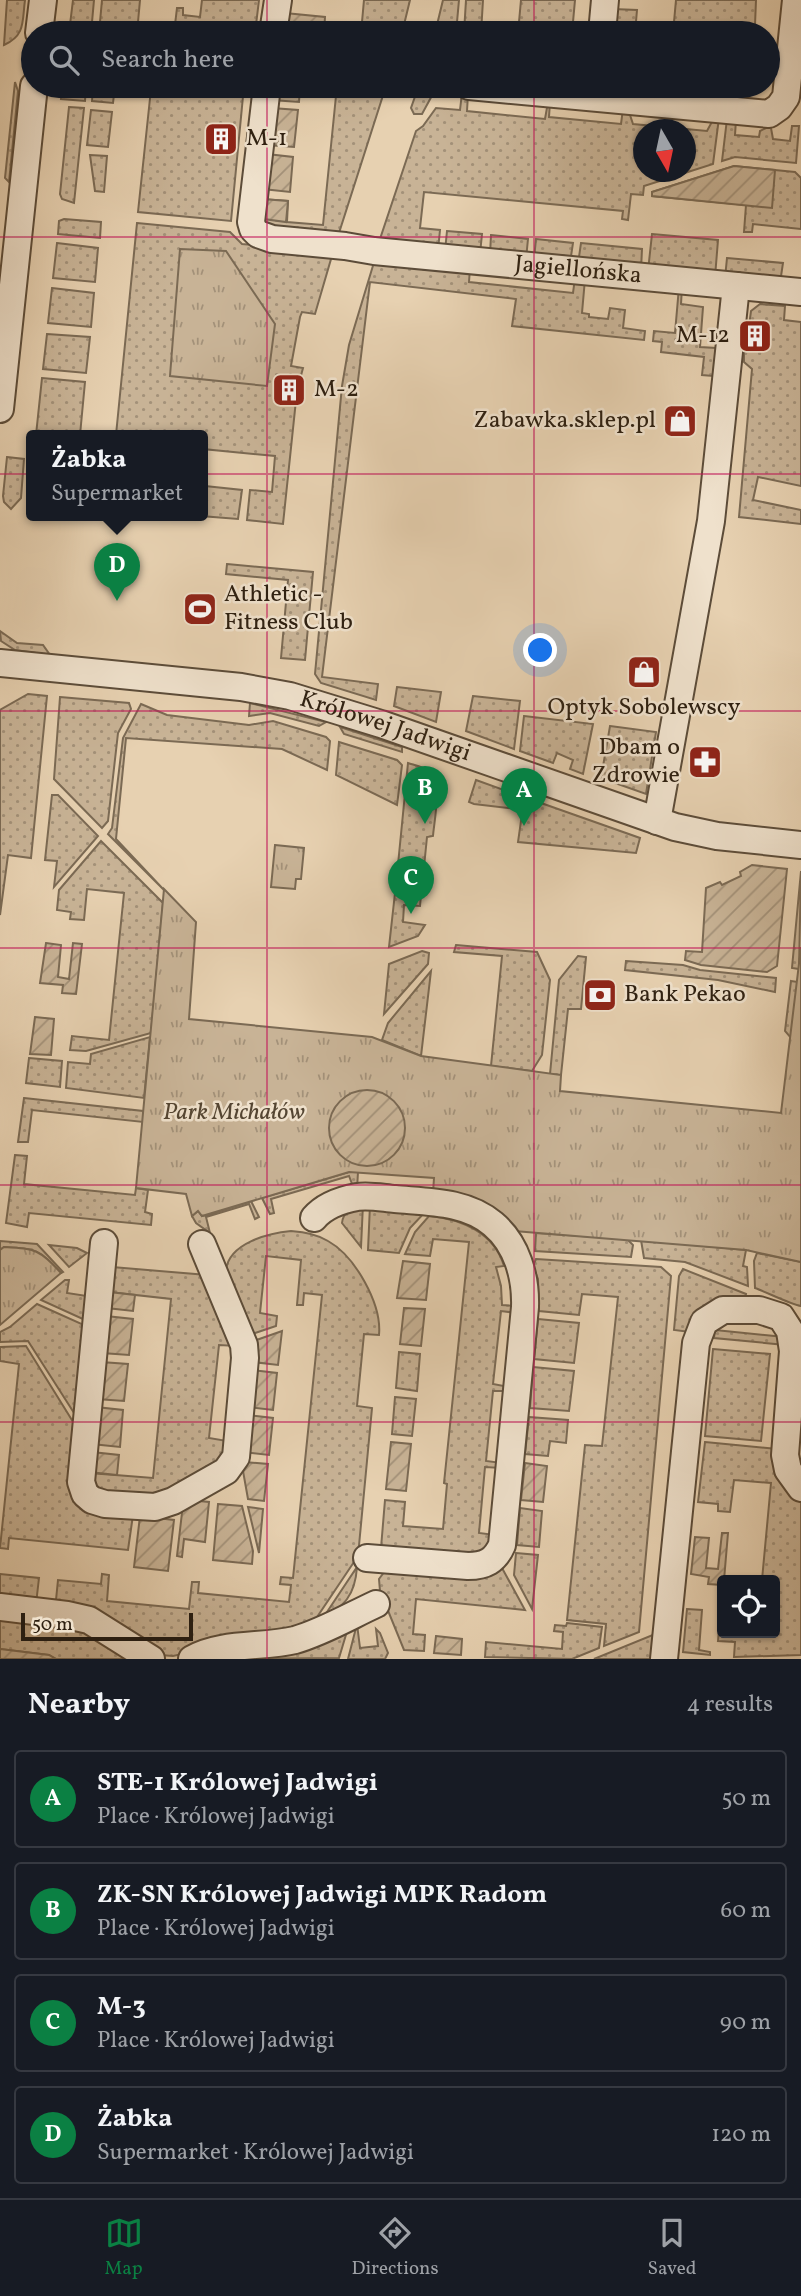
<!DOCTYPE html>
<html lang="en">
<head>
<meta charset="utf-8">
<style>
	:root { --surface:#171b24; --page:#242831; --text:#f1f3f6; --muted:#9ea1a6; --line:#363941; --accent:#0b8043 }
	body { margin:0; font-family:Vollkorn,serif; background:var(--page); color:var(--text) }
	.controls { position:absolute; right:21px; bottom:21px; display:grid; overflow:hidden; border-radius:7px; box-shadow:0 2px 5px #0004 }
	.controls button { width:63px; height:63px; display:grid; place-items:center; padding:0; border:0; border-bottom:2px solid var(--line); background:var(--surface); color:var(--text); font:35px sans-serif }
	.compass { position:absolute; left:633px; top:119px; width:63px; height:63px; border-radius:50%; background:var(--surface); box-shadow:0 2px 5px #0004; rotate:171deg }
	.scale { position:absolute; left:21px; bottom:18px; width:172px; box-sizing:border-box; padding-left:7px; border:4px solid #2e2011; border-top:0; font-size:19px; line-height:24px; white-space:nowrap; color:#2e2011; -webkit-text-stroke:5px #efe1cc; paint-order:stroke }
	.you { position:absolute; left:541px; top:651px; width:24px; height:24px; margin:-18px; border:5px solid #fff; border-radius:50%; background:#1a73e8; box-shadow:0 0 0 10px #1a73e833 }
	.badge { display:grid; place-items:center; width:46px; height:46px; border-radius:50%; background:var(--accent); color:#fff; font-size:23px; font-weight:700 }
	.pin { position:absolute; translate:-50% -58px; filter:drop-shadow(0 2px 4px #0008) }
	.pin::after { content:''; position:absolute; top:37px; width:24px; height:21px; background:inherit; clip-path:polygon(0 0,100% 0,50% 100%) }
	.popup { position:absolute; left:26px; top:430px; width:182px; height:91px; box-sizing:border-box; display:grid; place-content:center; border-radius:7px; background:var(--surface); filter:drop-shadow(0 2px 5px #0005); font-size:23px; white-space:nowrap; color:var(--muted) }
	.popup b { font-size:26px; color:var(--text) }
	.popup::after { content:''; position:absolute; left:50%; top:100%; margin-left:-14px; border:14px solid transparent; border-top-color:var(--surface) }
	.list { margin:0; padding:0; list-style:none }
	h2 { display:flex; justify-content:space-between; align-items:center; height:91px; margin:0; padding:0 28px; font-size:30px }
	h2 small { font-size:23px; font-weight:400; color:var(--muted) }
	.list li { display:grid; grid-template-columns:46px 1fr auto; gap:21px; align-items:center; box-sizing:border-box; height:98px; margin:0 14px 14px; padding:0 14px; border:2px solid var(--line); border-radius:7px }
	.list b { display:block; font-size:26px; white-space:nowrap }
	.list p { margin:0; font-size:23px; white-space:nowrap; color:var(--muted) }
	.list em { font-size:23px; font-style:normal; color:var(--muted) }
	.icon { flex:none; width:38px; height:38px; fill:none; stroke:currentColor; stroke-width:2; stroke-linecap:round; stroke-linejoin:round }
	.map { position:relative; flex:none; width:801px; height:1659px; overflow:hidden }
	.search { position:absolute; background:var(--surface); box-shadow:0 2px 5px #0004; left:21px; right:21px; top:21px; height:77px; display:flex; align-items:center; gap:18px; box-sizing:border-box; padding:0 24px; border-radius:38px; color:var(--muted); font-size:26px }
	.sheet { height:539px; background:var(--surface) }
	nav { display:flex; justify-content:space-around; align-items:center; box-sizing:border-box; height:98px; border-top:2px solid var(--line); background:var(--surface); font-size:19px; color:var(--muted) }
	nav a { display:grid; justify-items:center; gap:4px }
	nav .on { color:var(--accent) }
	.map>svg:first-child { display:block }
</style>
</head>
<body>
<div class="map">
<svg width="801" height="1659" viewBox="0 0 801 1659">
	<defs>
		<pattern id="grass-dots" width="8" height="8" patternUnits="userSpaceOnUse" patternTransform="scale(1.75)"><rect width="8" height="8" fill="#c8b396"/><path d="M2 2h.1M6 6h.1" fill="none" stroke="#a39179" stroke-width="1.8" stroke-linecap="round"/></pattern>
		<pattern id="park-tufts" width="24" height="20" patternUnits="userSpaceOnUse" patternTransform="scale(1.75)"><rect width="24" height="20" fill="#c8b396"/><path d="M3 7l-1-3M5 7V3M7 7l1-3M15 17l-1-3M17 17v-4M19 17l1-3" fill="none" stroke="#a39179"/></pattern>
		<pattern id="garden-furrows" width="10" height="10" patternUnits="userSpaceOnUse" patternTransform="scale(1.75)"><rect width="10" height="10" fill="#c8b396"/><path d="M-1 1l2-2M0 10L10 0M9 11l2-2" fill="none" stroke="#a39179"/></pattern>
	</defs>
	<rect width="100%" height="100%" fill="#e7d1b1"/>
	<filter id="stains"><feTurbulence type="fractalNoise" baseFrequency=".00286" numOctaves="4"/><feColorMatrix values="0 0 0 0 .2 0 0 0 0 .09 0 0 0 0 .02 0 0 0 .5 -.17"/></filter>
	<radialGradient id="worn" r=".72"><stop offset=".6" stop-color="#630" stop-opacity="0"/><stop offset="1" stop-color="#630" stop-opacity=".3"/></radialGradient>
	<!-- grass -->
	<g fill="url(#grass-dots)" stroke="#7b6a54" stroke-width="2" fill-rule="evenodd">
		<path d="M7,0H25C22,21 26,35 4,45Z"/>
		<polygon points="73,0 94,0 91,33 69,33"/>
		<polygon points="102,0 140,0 137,33 99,33"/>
		<polygon points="202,0 259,0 255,33 174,33 177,8 183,8 183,15 200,17"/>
		<polygon points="364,0 410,0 402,33 361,33"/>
		<polygon points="443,0 459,0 456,33 435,33"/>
		<polygon points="466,0 483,0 481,33 464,33"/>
		<polygon points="521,0 575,0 572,33 518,33"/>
		<polygon points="676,0 756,0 755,25 748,25 748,33 673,33"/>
		<polygon points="613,9 637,10 635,33 611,33"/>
		<polygon points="15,82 18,91 9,182 5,178"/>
		<polygon points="62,86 86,86 85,101 61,99"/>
		<polygon points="93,86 132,86 132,88 115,86 113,103 92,101"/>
		<polygon points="169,86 244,86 231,221 138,212 151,89 168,91"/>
		<polygon points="274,86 300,86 299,102 272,100"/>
		<polygon points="337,86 386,86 338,236 335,238 268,225 264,219 262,199 288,201 287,222 323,225"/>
		<polygon points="613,86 755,86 745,89 717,86 715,102 617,90"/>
		<polygon points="418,88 435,90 422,114 414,114 411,108"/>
		<path d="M462,93L468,94L467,111L545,119L548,102H550L549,117L621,124L623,109H628L633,124L707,131L714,118H719L713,164L644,186L643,195L631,194L628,220L622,219L623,211L424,192L420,228L440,230L438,250L379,242L416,131L423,126L436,108L460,110ZM644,130H686V172H644Z"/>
		<polygon points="69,107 84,108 74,203 62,199 60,194"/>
		<polygon points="91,110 112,112 108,147 87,145"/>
		<polygon points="727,119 736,120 735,135 759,137 760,131 766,128 771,128 773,139 790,141 792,126 799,126 796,163 735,157 722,161"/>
		<polygon points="90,155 107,156 104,192 95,191"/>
		<polygon points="734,166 795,172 801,178 801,229 753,224 752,232 744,232 746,205 652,196 652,192"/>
		<polygon points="64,219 101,222 100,238 58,234 59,221"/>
		<polygon points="137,223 230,232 242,244 321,251 331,259 315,314 302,312 300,317 291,366 303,368 299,383 282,381 279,397 296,400 283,524 247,520 250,490 272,492 275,456 203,449 203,435 116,435"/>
		<polygon points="447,231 482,234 480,254 445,251"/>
		<polygon points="652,234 718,240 715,277 648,271"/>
		<polygon points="491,235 528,239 526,259 490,255"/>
		<polygon points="536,239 573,243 570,263 534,259"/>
		<polygon points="57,243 98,248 95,282 53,278"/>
		<polygon points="581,243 642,249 641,270 578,264"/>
		<polygon points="727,258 783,263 780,283 725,278"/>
		<polygon points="375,259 470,268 469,282 573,293 575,278 585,279 582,313 589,314 589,317 608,319 610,308 625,310 623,328 645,331 644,340 512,326 516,299 370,282 322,677 378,684 376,700 321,683 315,674 342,386 349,345"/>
		<polygon points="679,287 682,287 681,304 703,307 700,347 716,348 713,376 702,375 704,357 661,352 662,342 653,341 654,331 675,333"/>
		<polygon points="52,288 94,293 91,327 48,323"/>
		<polygon points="760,304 785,306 784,320 801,322 801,486 758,477 753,500 801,510 801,524 739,517 752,369 744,362 744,347 762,348 764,346 765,327 749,326 751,311"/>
		<polygon points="47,334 90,337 86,373 43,369"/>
		<polygon points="42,378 85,382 80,435 36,435"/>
		<polygon points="7,457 24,459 21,498 11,509 4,502 3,496"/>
		<polygon points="205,486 242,490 238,519 201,516"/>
		<polygon points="227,564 313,572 305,660 281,658 288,580 226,574"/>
		<polygon points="0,631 17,643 43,645 50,655 15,650 1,641"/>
		<polygon points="397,687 441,692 436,722 394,706"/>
		<polygon points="28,694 47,696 31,858 8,855 0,915 0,710"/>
		<polygon points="473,696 520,701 514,749 466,731"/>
		<polygon points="60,697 129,703 131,709 118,733 108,821 102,828 54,779"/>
		<polygon points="250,703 326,722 319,726 270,713 249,716"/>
		<polygon points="141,704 167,715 249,725 273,721 326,737 330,741 327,770 282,749 126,738 116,839 164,890 108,834 112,828 123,738"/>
		<polygon points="524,716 593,724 583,774 570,769 573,760 557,753 553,763 520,751"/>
		<polygon points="610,726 656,732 646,794 601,778"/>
		<polygon points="340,727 402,747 402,752 344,734"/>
		<polygon points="339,742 397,760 402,765 397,805 336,775"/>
		<path d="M408,763C414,765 424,767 429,771C443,780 434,822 433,836L427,837L422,887L396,885Z"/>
		<polygon points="476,780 534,801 517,809 474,804 469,802"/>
		<polygon points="52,795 58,795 98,836 54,887 57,861 45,860"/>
		<polygon points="541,803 640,838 636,853 518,842 522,814"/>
		<polygon points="101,841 163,903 151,1033 86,1051 70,1050 72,1036 109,1040 124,893 87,889 84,920 70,919 71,912 57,910 59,890"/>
		<polygon points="801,871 799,969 792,968"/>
		<polygon points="395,893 421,895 420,906 404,905 403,922 425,925 418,936 389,947"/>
		<polygon points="456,945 537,952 550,980 542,1055 532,1071 491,1066 502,956 454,952"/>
		<polygon points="422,951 429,953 428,964 384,1014 389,964"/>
		<polygon points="578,956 586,957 581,1009 568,1009 561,1075 550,1074 559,980"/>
		<polygon points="626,961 683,965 700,970 776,978 775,992 718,980 625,970"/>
		<polygon points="431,971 421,1056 382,1040 388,1023"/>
		<polygon points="791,981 798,982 791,1038 785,1031"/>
		<polygon points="150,1037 144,1098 66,1088 68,1062 90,1064 91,1054"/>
		<polygon points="29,1058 62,1061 60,1087 26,1083"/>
		<polygon points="24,1098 143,1111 143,1122 32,1110 28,1142 18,1142"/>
		<polygon points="15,1155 27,1156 24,1184 135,1195 136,1188 148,1190 145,1212 152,1214 151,1225 29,1213 27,1227 6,1223"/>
		<polygon points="349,1172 358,1172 357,1189 354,1189 349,1176 271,1199 274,1213 270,1214 262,1198"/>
		<polygon points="251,1201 259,1217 255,1219 249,1204 206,1217 210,1233 196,1223 192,1216 198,1211 202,1216"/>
		<path d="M363,1204L361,1247L342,1223C343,1211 353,1209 363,1204Z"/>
		<polygon points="370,1205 427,1210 410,1228 399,1253 368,1250"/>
		<path d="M429,1216C462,1219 494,1233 504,1266L496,1267L501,1286L502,1305L517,1306V1313L501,1311L493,1384L509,1387V1391H493L486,1461L502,1463L501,1468L485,1467L479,1533L495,1535L486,1554L381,1548L385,1500L405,1502L403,1526L443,1529L447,1484L444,1483L469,1242L433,1239L430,1256L405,1254L415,1232Z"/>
		<path d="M291,1231C305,1232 317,1234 328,1241C355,1256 382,1304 379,1335L364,1334L357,1406L372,1408L358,1556L311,1626L173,1656L160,1655L45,1599L56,1600L58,1580L101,1584L102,1574L109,1575L107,1601L189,1609L192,1582H199L198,1593L289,1602L291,1585L280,1584L281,1577L293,1578L322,1295L304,1293L303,1305H297L301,1260L266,1256L260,1313L277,1316L276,1326L252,1334L226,1270C229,1243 269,1233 291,1231Z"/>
		<polygon points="536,1233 627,1239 633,1245 631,1257 535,1251"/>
		<polygon points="641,1240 746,1250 743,1266 747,1267 748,1286 685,1262 644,1258"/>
		<path d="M0,1241L37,1244L63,1272L61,1273C38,1249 37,1249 4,1247L0,1250Z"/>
		<polygon points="49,1245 77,1248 87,1253 69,1267"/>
		<path d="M757,1253L801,1262V1306C792,1305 766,1292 755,1288L754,1261Z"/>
		<polygon points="536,1259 661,1267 671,1276 639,1632 604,1646 606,1624 567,1620 585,1445 602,1446 618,1297 582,1294 579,1315 539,1311 538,1279 533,1266"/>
		<polygon points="112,1267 207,1275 236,1346 219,1345 209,1438 227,1441 225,1457 158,1498 98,1493 89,1473 153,1478 171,1299 109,1292"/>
		<polygon points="683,1269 746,1294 745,1301 690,1332 674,1330 679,1276"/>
		<polygon points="65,1280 69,1280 67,1293 87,1296 85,1320 41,1300"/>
		<polygon points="37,1304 84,1325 76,1416 28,1341 0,1342 0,1332 10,1327"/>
		<polygon points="538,1319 579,1323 574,1363 534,1359"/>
		<polygon points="715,1330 784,1337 786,1345 714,1338"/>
		<polygon points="26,1346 75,1425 71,1476 133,1515 128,1550 9,1538 8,1549 0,1548 19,1364 0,1361 0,1347"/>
		<polygon points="713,1349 770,1354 761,1441 705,1436"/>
		<polygon points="399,1352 420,1354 417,1391 396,1388"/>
		<polygon points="533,1367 574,1371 569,1411 530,1408"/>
		<polygon points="395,1397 416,1399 412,1436 392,1434"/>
		<polygon points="529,1417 568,1420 566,1443 550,1441 548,1456 525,1454"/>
		<polygon points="705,1442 777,1449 801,1498 801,1655 734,1657 735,1642 718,1641 719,1629 722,1629 722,1633 775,1633 775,1580 762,1580 771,1483 734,1480 730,1512 718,1511 718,1504 698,1502"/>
		<polygon points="520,1508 542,1511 539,1547 517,1545"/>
		<polygon points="516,1553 538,1555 532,1609 514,1575"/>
		<path d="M357,1567C355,1597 344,1605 321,1621Z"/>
		<polygon points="502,1568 525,1610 416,1599 413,1634 425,1635 424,1651 404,1650 380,1591 379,1579 385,1571 489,1574"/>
		<polygon points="0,1574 39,1578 36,1604 0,1600"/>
		<polygon points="687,1609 702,1610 699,1650 710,1652 710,1655 683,1652"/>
		<polygon points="0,1619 81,1628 135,1659 56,1659 49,1655 0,1649"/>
		<polygon points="567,1623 602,1627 599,1648 572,1659 485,1657 486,1642 562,1649 563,1632 554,1631 555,1625 566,1626"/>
		<polygon points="357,1624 360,1648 378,1646 376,1629 380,1633 388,1653 385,1659 348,1659"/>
		<polygon points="348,1628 339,1658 225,1659"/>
		<polygon points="660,1632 658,1659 594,1659"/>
	</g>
	<!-- park -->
	<g fill="url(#park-tufts)" stroke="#7b6a54" stroke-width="2">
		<polygon points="180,249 226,251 275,324 267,386 170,376"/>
		<polygon points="275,845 304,848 301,879 296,879 295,889 271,887"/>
		<polygon points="164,889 196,922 189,1019 372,1037 421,1056 561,1075 560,1091 781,1113 801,947 801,1262 746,1250 514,1231 433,1193 434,1178 349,1172 202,1216 198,1211 192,1216 186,1194 136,1188"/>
		<path d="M4,1247C37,1249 38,1249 61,1273L0,1325V1250Z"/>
	</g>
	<!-- garden -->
	<g fill="url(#garden-furrows)" stroke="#7b6a54" stroke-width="2">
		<polygon points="285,13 325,17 324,33 282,33"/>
		<polygon points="272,108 298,110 294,147 267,145"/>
		<polygon points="267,154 293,157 290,192 263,189"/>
		<polygon points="734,166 775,170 772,208 652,196 652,192"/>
		<polygon points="262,199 288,201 286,222 264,219"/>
		<polygon points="752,865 787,869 777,966 767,972 701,965 685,960 686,951 702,952 706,888 720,882 722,885 741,876 740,872"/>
		<polygon points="46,943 61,945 58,977 69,979 73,943 82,944 76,994 62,993 63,985 40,983"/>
		<polygon points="35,1017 54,1019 51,1055 30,1054"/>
		<circle cx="367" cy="1128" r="38"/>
		<polygon points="403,1261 430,1264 426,1300 397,1298"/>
		<polygon points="109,1292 135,1295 133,1311 107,1308"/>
		<polygon points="404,1308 425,1309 421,1346 400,1344"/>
		<polygon points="106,1316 133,1319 129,1355 102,1353"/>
		<polygon points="282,1331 278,1365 253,1362 251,1342"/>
		<polygon points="101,1362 128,1364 124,1401 97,1399"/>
		<polygon points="252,1370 277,1373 273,1410 248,1407"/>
		<polygon points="96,1407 123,1410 120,1447 92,1444"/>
		<polygon points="248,1415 273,1418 269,1455 244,1452"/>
		<polygon points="391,1442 411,1444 406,1491 386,1489"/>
		<polygon points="92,1452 119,1455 117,1475 89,1472"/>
		<polygon points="244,1462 268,1464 264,1501 248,1499 243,1471"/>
		<polygon points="525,1463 547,1466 543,1502 521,1500"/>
		<polygon points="189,1500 209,1502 205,1542 184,1539 182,1557 177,1556 183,1504"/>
		<polygon points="218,1504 242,1506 253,1551 252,1564 213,1560"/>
		<polygon points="248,1507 263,1509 259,1553"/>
		<polygon points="140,1516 174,1520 168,1571 134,1567"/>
		<polygon points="722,1533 728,1533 724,1580 722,1585 708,1584 709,1577 691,1574 695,1537 709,1538 706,1568 718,1569"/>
		<polygon points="436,1636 462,1639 461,1655 434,1653"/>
		<polygon points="0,1649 49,1655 56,1659 0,1659"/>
	</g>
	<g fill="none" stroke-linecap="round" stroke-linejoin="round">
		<!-- street casing -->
		<g stroke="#5c4c39" stroke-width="30">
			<g id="street">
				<polyline points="39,33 43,0"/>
				<polyline points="273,33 278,0"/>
				<polyline points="602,33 605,0"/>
				<path id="s1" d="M267,86L251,222L253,229L258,234L272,239L345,246L374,251L801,292"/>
				<polyline points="469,86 769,114 779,107 786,97 796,0"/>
				<polyline points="0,409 34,86"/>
				<path id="s2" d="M0,663L241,687L290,696L381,724L675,827L717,836L801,845"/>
				<polyline points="657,821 711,521 736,286"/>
				<path d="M314,1218C325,1205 341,1200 357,1197C369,1195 383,1198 395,1199C428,1202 466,1201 493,1224C517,1244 526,1277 525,1307L502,1545C495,1561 485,1566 468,1566L367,1558"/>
				<polyline points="104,1243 81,1482 85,1494 92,1500 105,1504 155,1507 173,1501 226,1471 236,1457 245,1358 244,1345 202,1244"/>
				<polyline points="0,1607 67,1615 89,1620 151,1659"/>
				<path d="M192,1659C222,1642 262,1648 295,1640C323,1632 350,1616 376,1604"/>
				<polyline points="664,1659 696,1343 704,1322 723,1310 759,1310 781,1317 790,1331 793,1351 785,1455 788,1470 801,1488"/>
			</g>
		</g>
		<!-- street -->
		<use href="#street" stroke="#efe1cc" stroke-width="26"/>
	</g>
	<!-- grid -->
	<path fill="none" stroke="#c2185b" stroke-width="2" stroke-opacity="0.55" d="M267,0V33M534,0V33M267,86V1659M534,86V1659M0,237H801M0,474H801M0,711H801M0,948H801M0,1185H801M0,1422H801"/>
	<!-- icons -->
	<defs>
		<g id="building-square" transform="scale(1.75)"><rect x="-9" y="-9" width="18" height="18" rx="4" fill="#8f2418" stroke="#efe1cc"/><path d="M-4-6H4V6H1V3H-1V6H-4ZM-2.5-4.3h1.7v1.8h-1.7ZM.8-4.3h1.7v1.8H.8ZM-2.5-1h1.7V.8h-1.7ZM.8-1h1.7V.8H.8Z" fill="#fff"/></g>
		<g id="shop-square" transform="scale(1.75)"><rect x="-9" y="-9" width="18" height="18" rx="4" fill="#8f2418" stroke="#efe1cc"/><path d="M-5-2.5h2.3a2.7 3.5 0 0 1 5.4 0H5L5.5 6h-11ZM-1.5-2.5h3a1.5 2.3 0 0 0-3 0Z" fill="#fff"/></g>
		<g id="stadium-square" transform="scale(1.75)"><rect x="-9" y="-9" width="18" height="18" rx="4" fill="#8f2418" stroke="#efe1cc"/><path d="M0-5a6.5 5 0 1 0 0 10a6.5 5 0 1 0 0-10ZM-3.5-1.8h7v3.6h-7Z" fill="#fff"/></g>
		<g id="pharmacy-square" transform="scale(1.75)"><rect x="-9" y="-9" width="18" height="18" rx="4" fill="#8f2418" stroke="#efe1cc"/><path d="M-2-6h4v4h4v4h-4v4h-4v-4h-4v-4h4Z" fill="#fff"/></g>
		<g id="bank-square" transform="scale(1.75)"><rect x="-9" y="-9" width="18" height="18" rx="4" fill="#8f2418" stroke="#efe1cc"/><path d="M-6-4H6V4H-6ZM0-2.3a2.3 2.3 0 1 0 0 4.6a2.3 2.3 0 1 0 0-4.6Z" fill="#fff"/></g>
	</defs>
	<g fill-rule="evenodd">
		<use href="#building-square" x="221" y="139"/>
		<use href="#building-square" x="755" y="336"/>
		<use href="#building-square" x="289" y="390"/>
		<use href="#shop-square" x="680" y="421"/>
		<use href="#stadium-square" x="200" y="609"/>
		<use href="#shop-square" x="644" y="672"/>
		<use href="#pharmacy-square" x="705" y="762"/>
		<use href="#bank-square" x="600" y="995"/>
	</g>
	<g text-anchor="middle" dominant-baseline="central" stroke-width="5" stroke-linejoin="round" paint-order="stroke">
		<!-- poi labels -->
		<g font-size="24" fill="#2e2011" stroke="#efe1cc" text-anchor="start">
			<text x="246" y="139">M-1</text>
			<text x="730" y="336" text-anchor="end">M-12</text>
			<text x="314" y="390">M-2</text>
			<text x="656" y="421" text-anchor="end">Zabawka.sklep.pl</text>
			<text x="224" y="595">Athletic -<tspan x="224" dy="28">Fitness Club</tspan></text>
			<text x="644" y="708" text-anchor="middle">Optyk Sobolewscy</text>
			<text x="680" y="748" text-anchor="end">Dbam o<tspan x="680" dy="28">Zdrowie</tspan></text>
			<text x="624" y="995">Bank Pekao</text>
		</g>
		<!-- street labels -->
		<g font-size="24" fill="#2e2011" stroke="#efe1cc">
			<text stroke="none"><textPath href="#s1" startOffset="474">Jagiellońska</textPath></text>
			<text stroke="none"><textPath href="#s2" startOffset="392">Królowej Jadwigi</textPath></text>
		</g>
		<!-- park labels -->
		<g font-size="24" font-style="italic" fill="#544532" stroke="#efe1cc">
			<text x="234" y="1113">Park Michałów</text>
		</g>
	</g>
	<rect width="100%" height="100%" filter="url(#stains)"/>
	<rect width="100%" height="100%" fill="url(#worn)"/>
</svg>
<div class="controls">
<button><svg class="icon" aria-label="locate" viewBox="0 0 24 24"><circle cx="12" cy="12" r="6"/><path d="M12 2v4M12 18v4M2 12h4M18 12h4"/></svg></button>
</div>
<svg class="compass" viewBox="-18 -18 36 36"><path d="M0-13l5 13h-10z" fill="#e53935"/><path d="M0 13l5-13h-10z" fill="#9ea1a6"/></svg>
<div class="scale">50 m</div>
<div class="you"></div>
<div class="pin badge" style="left:524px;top:826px">A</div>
<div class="pin badge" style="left:425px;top:824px">B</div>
<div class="pin badge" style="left:411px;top:914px">C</div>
<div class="pin badge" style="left:117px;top:601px">D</div>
<div class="popup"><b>Żabka</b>Supermarket</div>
<div class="search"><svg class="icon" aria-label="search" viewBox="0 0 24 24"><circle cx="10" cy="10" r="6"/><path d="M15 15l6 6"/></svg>Search here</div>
</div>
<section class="sheet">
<h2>Nearby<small>4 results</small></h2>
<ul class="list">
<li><span class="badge">A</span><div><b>STE-1 Królowej Jadwigi</b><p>Place · Królowej Jadwigi</p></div><em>50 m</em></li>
<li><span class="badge">B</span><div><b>ZK-SN Królowej Jadwigi MPK Radom</b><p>Place · Królowej Jadwigi</p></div><em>60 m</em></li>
<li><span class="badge">C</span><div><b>M-3</b><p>Place · Królowej Jadwigi</p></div><em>90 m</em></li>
<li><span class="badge">D</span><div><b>Żabka</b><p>Supermarket · Królowej Jadwigi</p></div><em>120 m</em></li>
</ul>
</section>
<nav>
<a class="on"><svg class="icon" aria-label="map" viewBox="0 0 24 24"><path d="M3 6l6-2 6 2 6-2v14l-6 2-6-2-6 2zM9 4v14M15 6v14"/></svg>Map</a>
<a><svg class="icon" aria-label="directions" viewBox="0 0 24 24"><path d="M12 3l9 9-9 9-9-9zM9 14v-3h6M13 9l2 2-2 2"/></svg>Directions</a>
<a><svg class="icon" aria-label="saved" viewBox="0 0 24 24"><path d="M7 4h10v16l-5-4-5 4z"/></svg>Saved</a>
</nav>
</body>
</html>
